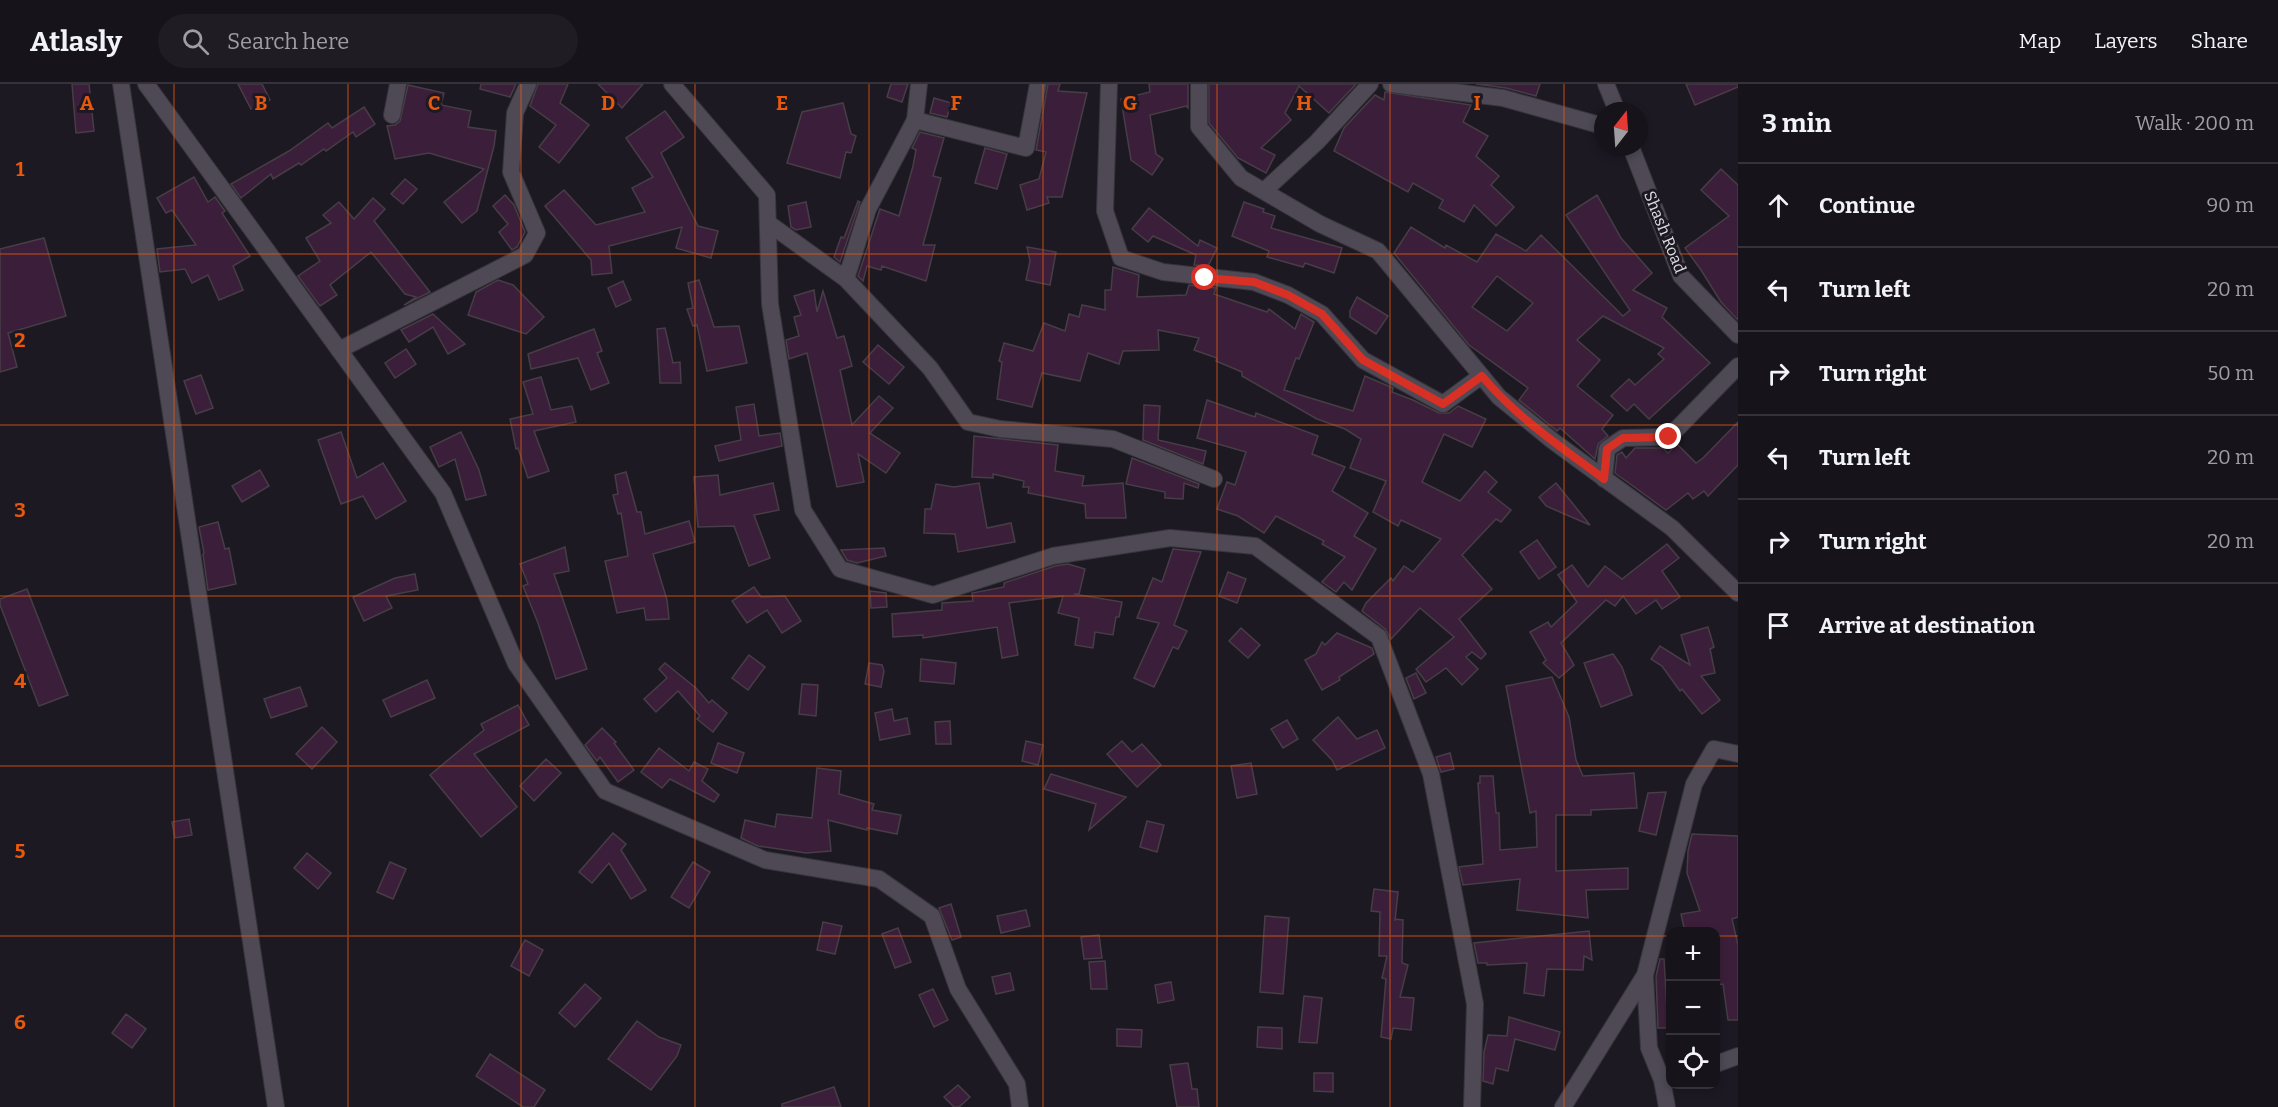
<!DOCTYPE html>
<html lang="en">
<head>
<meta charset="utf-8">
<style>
	:root { --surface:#16131a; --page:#1f1c23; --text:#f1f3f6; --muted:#9e9ea2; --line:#353239 }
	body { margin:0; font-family:Bitter,serif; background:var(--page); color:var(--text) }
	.controls { position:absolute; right:18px; bottom:18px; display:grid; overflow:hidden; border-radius:12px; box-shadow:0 3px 9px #0003 }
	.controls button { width:54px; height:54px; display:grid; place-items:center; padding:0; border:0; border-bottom:2px solid var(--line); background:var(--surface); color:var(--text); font:30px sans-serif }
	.compass { position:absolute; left:1594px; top:18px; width:54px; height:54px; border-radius:50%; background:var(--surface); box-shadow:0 3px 9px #0003; rotate:17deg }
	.stop { position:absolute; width:18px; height:18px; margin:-14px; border:4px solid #d93025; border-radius:50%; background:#fff }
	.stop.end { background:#d93025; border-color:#fff; box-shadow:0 2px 6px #0008 }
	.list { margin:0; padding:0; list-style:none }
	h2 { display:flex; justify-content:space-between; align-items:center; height:78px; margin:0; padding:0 24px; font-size:26px }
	h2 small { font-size:20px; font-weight:400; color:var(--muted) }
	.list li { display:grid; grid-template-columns:39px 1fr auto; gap:18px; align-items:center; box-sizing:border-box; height:84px; padding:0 24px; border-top:2px solid var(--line) }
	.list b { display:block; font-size:22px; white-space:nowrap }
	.list em { font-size:20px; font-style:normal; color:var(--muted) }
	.icon { flex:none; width:33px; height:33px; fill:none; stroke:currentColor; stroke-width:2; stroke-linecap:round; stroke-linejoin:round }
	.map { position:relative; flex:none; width:1738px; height:1023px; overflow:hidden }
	header { display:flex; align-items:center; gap:36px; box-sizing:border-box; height:84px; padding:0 30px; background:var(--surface); border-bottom:2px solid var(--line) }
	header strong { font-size:28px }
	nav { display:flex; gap:33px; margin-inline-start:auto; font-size:21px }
	.search { width:420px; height:54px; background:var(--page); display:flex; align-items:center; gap:15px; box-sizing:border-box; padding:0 21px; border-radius:33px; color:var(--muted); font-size:22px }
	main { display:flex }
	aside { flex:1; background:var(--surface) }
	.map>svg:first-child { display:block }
</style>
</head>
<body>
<header>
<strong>Atlasly</strong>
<div class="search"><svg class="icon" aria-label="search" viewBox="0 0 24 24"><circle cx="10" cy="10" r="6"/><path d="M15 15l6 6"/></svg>Search here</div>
<nav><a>Map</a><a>Layers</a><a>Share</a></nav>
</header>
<main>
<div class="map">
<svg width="1738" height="1023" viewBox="0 0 1738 1023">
	<rect width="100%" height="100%" fill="#1d1923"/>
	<!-- building -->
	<g fill="#3b1f3a" stroke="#473d46" stroke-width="1.5" fill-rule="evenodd">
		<polygon points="72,0 89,0 94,47 76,49"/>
		<polygon points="238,0 262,0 270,16 251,25"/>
		<polygon points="481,0 516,0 510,13 480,5"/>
		<polygon points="538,0 568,0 560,19 589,41 559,79 539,63 556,41 530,22"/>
		<polygon points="598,0 643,0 622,24"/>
		<polygon points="891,0 908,0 902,18 887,13"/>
		<polygon points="1048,0 1060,0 1058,7 1087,9 1062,113 1047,113 1049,119 1027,126 1020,101 1039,95 1046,68 1036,66"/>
		<polygon points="1149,0 1188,0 1188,24 1186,22 1150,31 1156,70 1163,75 1152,91 1131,76 1121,15 1150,8"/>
		<polygon points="1209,0 1356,0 1329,29 1299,2 1285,29 1291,36 1261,64 1275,71 1266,89 1238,74 1209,39"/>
		<polygon points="1476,0 1540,0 1536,12 1506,4"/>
		<polygon points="1686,0 1738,0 1738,3 1695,21"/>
		<polygon points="408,1 444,9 441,21 471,27 468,43 496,47 494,62 477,127 462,139 444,118 484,85 429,69 395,75 387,42 395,41 400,37"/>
		<polygon points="1385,8 1471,21 1463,38 1488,52 1476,72 1499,92 1491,101 1514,123 1496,142 1474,121 1464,138 1439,124 1443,116 1413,99 1408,108 1334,67 1344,44 1375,11 1384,16"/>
		<polygon points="934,14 951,19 947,33 930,29"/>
		<polygon points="843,19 851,50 856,52 851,69 846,68 840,94 787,79 802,28"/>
		<polygon points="364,23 375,40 356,53 353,48 326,67 324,65 301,81 299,79 273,95 271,90 241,114 231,100 289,67 328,39 332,44"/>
		<polygon points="665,27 684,53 661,69 698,142 718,147 711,174 676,164 682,143 609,162 612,189 592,191 591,176 545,122 564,106 596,141 645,128 632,104 653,93 626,54"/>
		<polygon points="920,48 944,54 933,92 941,94 923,161 935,161 926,197 882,182 881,186 867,182 863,197 858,192 880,125 899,132 913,82 916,66 912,64"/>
		<polygon points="985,64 1007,70 997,105 975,99"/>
		<polygon points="1721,85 1738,101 1738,236 1721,218 1701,186 1685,164 1729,132 1701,106"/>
		<polygon points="194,93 208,118 215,113 225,127 222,129 250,172 233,182 243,206 219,216 208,191 192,199 185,185 160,188 157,165 196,161 172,126 166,129 157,114"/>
		<polygon points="405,95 417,105 403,120 391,110"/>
		<polygon points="505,111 514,121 525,148 517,163 512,166 499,148 508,140 493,122"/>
		<path d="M1597,111L1621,154L1652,189L1633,206L1667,224L1662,233L1710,279L1649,335L1634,320L1627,327L1611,312L1629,295L1635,301L1664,275L1658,270L1664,264L1603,232L1577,256L1600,276L1577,302L1613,331L1602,345L1608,352L1598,360L1595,375L1560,344L1557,347L1519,316L1528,304L1469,261L1394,169L1411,143L1445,164L1446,161L1477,178L1496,150L1526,167L1541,151L1623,232L1630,226L1566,131ZM1497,192L1533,219L1507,247L1472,223Z"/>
		<polygon points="373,114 385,125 374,137 430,208 404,221 416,213 405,210 371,168 330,201 337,211 320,222 298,192 320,177 306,154 331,139 323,131 339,118 354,135"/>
		<polygon points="858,117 860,118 840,178 834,173 841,153 844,154"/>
		<polygon points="806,118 811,143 796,146 791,143 788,122"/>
		<polygon points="1244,118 1264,125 1263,128 1275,132 1271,144 1342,164 1334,189 1305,179 1303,183 1267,173 1269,167 1232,152"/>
		<polygon points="1149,124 1198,162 1200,156 1217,164 1208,182 1194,181 1196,171 1153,152 1148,158 1132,145"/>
		<polygon points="44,154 66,232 8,249 17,283 0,288 0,165"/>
		<polygon points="1027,163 1056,168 1050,201 1026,196 1030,177"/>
		<polygon points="1113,183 1139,191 1137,213 1186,211 1189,201 1216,204 1214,210 1267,228 1269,225 1295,245 1301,230 1314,238 1299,275 1296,274 1284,306 1353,327 1365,292 1393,304 1392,308 1413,316 1439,329 1449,329 1458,322 1486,335 1472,363 1444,350 1422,398 1460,417 1485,387 1497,398 1488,408 1511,426 1501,438 1496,435 1462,471 1492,505 1459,535 1486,570 1481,575 1472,568 1466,573 1478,585 1462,601 1446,584 1426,598 1416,585 1454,553 1420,524 1391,555 1385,545 1362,527 1366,519 1391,494 1393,497 1404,482 1413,488 1441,455 1401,436 1398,442 1373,428 1386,397 1350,384 1361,355 1345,345 1317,335 1242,292 1242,288 1216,277 1217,274 1194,266 1199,254 1158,246 1159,266 1123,267 1119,280 1088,269 1080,297 1042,289 1032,323 997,315 1002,278 999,277 1004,259 1033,267 1044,239 1065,247 1069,230 1079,233 1082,221 1105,226 1105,206 1111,206"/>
		<polygon points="498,196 513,201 544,233 526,250 468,231 476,208"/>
		<polygon points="699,196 714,243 739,242 747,279 707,287 697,241 693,242 687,225 693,224 688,199"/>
		<polygon points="623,197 631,216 616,223 608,204"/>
		<polygon points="814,206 817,228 823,207 837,254 844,252 852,282 840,286 852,341 879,312 893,324 870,349 900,369 886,389 858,370 864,398 837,403 807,269 789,275 786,256 799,252 794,233 801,231 794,212"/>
		<polygon points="1357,213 1388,232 1376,250 1350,233 1350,227"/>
		<polygon points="433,230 465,260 448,270 433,243 409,258 401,246"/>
		<polygon points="665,244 673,279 680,278 681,299 660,299 657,245"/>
		<polygon points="594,245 602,267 597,269 609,299 591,306 578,274 531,285 528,270"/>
		<polygon points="878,261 904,283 889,300 863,278"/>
		<polygon points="406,265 416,280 395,294 385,279"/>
		<polygon points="201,291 213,324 196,330 184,297"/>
		<polygon points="541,293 551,326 572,322 576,338 534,347 549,387 528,394 518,364 516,365 510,335 533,330 523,298"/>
		<polygon points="1207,316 1255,333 1256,329 1318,352 1312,370 1345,383 1332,407 1368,429 1354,452 1376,465 1352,506 1344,498 1336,508 1322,498 1345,473 1322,460 1324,457 1276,432 1264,449 1238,432 1217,425 1227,398 1235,401 1246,368 1197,354"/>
		<polygon points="754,320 759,352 780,349 782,362 719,377 715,362 741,356 736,323"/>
		<polygon points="1144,321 1160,322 1158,356 1206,367 1203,380 1143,356"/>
		<polygon points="1738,338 1738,381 1708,412 1704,407 1693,415 1688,409 1666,426 1615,389 1617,371 1622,368 1626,374 1635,364 1663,364 1668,369 1677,360 1696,379 1703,374"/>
		<polygon points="341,348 357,394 383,379 406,417 376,435 363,412 341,420 318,356"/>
		<polygon points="461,348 479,386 486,411 466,416 455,375 439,383 430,363"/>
		<polygon points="974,352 1058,361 1055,387 1084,392 1082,402 1123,399 1126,434 1086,434 1085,420 1028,409 1029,403 1023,403 1024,397 993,390 993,394 972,393"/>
		<polygon points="1132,374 1199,400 1198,404 1184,399 1183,415 1165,414 1165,408 1126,400"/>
		<polygon points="260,386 269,402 242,418 232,402"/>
		<polygon points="626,388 637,428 641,428 645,450 689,437 695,458 653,470 667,516 669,535 646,536 644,524 617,529 605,477 628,472 621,429 618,430 613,411 618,410 615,391"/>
		<polygon points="718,391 720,411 773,399 779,426 754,431 770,474 749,482 734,442 698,443 694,393"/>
		<polygon points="979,399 987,444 1011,439 1015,458 958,468 955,450 924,449 925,425 931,425 936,400 954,403"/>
		<polygon points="1556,399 1590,441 1546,422 1539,413"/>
		<polygon points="218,438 225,465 229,464 236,500 208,506 203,470 204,469 199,443"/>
		<polygon points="1537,456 1556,483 1539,495 1520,468"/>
		<polygon points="1667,460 1679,474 1662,487 1680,513 1662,525 1656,516 1636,530 1623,512 1615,522 1606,516 1561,559 1574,581 1559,594 1543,579 1546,576 1530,548 1548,538 1551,543 1577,518 1558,491 1572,481 1588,503 1605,482 1622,495"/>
		<polygon points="565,463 569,487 554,490 587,585 556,595 538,539 523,502 528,500 520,480"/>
		<polygon points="884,464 886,472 857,479 847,476 841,466"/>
		<polygon points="1173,465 1201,468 1174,541 1187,547 1178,565 1173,563 1154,603 1134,594 1159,539 1137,534 1153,494 1162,498"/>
		<polygon points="1068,480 1085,485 1079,510 1074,510 1122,518 1119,533 1116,533 1113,551 1095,548 1093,564 1075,561 1079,534 1058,529 1063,512 1009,519 1018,571 1002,574 997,543 923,554 923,551 893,553 892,530 942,526 942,519 973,517 972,509 1004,503 1004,499 1055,482"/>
		<polygon points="1228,488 1246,495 1237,519 1219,512"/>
		<polygon points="415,490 418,506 386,512 392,524 364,537 353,513 395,494"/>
		<polygon points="754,503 761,513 785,512 801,537 782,549 767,526 747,539 732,517"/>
		<polygon points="27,505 68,611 39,622 0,521 0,515"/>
		<polygon points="870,507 886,509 887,523 871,524"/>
		<polygon points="1708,543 1714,563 1710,565 1715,589 1701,592 1720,616 1702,630 1682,605 1680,607 1662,582 1651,575 1660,562 1690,581 1681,551"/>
		<polygon points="1241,544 1260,561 1248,574 1229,557"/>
		<polygon points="1337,549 1372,564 1374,570 1339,593 1340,596 1322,606 1305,576 1316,570 1322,558 1325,561"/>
		<polygon points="1613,570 1622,583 1632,611 1601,623 1584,579"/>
		<polygon points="749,571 765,583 748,606 732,594"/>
		<polygon points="921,575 956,579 954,600 920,597"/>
		<polygon points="665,579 696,604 709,619 712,616 727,629 713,648 697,635 700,632 678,607 656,628 644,615 667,594 659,585"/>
		<polygon points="869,579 882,581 884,587 881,603 865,600"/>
		<polygon points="1416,589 1426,609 1414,615 1406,594"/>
		<polygon points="1552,593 1569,633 1576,676 1583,692 1634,689 1637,724 1591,726 1591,731 1556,731 1556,787 1628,784 1628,805 1586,806 1588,834 1517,826 1520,795 1463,801 1459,783 1483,780 1478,699 1480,699 1480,692 1493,692 1496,729 1499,729 1500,766 1537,763 1536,727 1530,729 1506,602"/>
		<polygon points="427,596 435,614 391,633 383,616"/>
		<polygon points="802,600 818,601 816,632 799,630"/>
		<polygon points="300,603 307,622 271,634 264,615"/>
		<polygon points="518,621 529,641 474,670 517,723 481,753 430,691 484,646 481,640"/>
		<polygon points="892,625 894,637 907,634 910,650 880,656 875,629"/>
		<polygon points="1338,633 1357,655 1377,646 1385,664 1337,686 1332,676 1313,656"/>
		<polygon points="1287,636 1298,655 1283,664 1271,645"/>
		<polygon points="950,637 951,660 936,660 935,638"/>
		<polygon points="322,643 337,658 312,685 296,670"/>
		<polygon points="602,644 616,658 614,659 634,686 618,698 600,673 597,677 585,661"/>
		<polygon points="1026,657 1043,661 1038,681 1022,677"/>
		<polygon points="1122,657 1132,668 1142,660 1161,681 1137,703 1107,670"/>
		<polygon points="718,659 744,669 737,689 711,679"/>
		<polygon points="659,664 689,687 694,678 708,685 702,697 719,711 714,718 670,695 662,704 641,688"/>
		<polygon points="1450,669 1454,685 1441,688 1436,673"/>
		<polygon points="546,675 561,689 534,717 520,702"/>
		<polygon points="1251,679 1257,710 1237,714 1231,682"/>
		<polygon points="817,684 841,687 839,710 874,720 872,726 901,731 897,750 867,744 867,746 828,736 831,767 806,769 758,762 741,754 745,736 775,743 777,730 812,734"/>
		<polygon points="1051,690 1126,713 1089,746 1096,720 1044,705"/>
		<polygon points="1666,708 1656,751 1639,747 1648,709"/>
		<polygon points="189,735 192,751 175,754 172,738"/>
		<polygon points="1147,737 1164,741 1157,768 1140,763"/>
		<polygon points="613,749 626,760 621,766 646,806 631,815 609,779 592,799 579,788"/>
		<polygon points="1692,750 1738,752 1738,833 1732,835 1738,861 1738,936 1728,936 1723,900 1716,901 1716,848 1685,848 1681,830 1700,827 1687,789 1688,767"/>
		<polygon points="307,769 331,789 318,805 294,784"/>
		<polygon points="390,778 406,785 393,815 377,808"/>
		<polygon points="693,778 710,788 689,824 671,813"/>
		<polygon points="1374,805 1398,808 1395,837 1395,835 1403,836 1402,879 1408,881 1400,913 1414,914 1411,946 1393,944 1391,955 1381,953 1386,895 1382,894 1387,872 1379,872 1380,828 1371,827"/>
		<polygon points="951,820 961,853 952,856 939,824"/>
		<polygon points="1026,826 1030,842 1001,849 997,832"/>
		<polygon points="1265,832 1289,834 1283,910 1260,908"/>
		<polygon points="823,838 842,842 835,870 817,866"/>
		<polygon points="898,844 911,878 895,884 882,850"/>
		<polygon points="1589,847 1592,876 1584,872 1583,886 1547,885 1544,912 1524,909 1527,879 1487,881 1487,879 1478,879 1474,859"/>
		<polygon points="1099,851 1102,874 1084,875 1081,853"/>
		<polygon points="525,856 543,866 529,892 511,882"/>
		<polygon points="1660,875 1664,875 1668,944 1658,944 1656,892"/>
		<polygon points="1105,877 1107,905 1091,905 1089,878"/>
		<polygon points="1010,889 1014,906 996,910 992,893"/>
		<polygon points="1171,898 1174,916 1158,919 1155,901"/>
		<polygon points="585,900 601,914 575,943 559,929"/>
		<polygon points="933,905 948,936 934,943 919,911"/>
		<polygon points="1304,912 1322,914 1317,959 1299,958"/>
		<polygon points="126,930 146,945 132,964 112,949"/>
		<polygon points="1509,933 1560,948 1555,966 1515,955 1508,987 1496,984 1493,1000 1483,997 1484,968 1488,951 1507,952"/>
		<polygon points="637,937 659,953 681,961 677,972 651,1006 608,975"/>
		<polygon points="1258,943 1282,944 1282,965 1257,963"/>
		<polygon points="1117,945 1142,946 1141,963 1117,962"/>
		<polygon points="490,970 545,1006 534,1023 523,1023 476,992"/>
		<polygon points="1188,979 1192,1005 1197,1005 1199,1023 1177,1023 1170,981"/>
		<polygon points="1314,989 1333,989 1333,1008 1314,1007"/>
		<polygon points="958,1001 970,1013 959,1023 954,1023 944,1013"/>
		<polygon points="834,1003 841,1023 782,1023 782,1020"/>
	</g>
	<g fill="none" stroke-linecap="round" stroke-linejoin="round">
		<!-- minor casing -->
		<g stroke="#37353c" stroke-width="18">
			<g id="minor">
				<polyline points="146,0 443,409 516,580 605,707 765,776 879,795 932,832 958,905 1017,1000 1020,1023"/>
				<polyline points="672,0 767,111 770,220 803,426 840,485 933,511 1053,472 1170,454 1255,462 1379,553 1431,690 1475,920 1472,1023"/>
				<polyline points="1109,0 1105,127 1121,174 1163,188 1254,198 1288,211 1322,230 1363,276 1443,320 1481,292"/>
				<polyline points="1199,0 1199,43 1241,94 1320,140 1378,167 1499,313 1553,357 1672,444 1738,509"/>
				<polyline points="1391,0 1503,14 1603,42"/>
				<polyline points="392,31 398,0"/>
				<polyline points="915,36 919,0"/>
				<polyline points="1264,107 1317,58 1370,0"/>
				<polyline points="768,139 846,195 930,284 968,338 1000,345 1113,355 1214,395"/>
				<polyline points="846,195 868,125 915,36 1026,64 1038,0"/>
				<polyline points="339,266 525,171 537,149 511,88 515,29 528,0"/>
				<polyline points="1604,395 1607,365 1623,354 1669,353 1738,282"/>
				<polyline points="1645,891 1649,964 1662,996 1667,1023"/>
				<polyline points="1716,980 1738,972"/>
				<polyline points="1563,1023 1645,891 1694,700 1714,665 1738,670"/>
			</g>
		</g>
		<!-- tertiary casing -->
		<g stroke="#37353c" stroke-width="18">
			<g id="tertiary">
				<polyline points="121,0 276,1023"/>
				<polyline points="1606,0 1617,27"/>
				<polyline points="1631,63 1681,192 1738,251"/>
			</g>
		</g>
		<!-- minor -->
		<use href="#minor" stroke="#4e4955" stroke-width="16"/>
		<!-- tertiary -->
		<use href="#tertiary" stroke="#4e4955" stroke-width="16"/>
	</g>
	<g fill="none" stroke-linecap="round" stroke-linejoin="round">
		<!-- route -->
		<path stroke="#d93025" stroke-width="8" d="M1205,194L1254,198L1288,211L1322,230L1363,276L1443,320L1482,292C1516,333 1561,363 1604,395L1607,365L1623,354L1669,353"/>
	</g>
	<!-- grid -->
	<path fill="none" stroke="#e8590c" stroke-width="1.5" stroke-opacity="0.55" d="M174,0V1023M348,0V1023M521,0V1023M695,0V1023M869,0V1023M1043,0V1023M1217,0V1023M1390,0V1023M1564,0V1023M0,170H1738M0,341H1738M0,512H1738M0,682H1738M0,852H1670M1716,852H1738"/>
	<g text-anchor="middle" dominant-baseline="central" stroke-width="6" stroke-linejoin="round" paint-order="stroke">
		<!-- street labels -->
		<g font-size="16" fill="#e1dee5" stroke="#1d1923">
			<text transform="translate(1665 148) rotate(68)">Shash Road</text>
		</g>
	</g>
	<g font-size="20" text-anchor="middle" font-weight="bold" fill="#e8590c" stroke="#1d1923" stroke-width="6" stroke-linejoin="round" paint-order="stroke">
		<text x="87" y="26">A</text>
		<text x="261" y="26">B</text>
		<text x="434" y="26">C</text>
		<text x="608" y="26">D</text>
		<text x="782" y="26">E</text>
		<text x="956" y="26">F</text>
		<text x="1130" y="26">G</text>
		<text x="1304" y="26">H</text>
		<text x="1477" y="26">I</text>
		<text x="20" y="92">1</text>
		<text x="20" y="263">2</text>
		<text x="20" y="433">3</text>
		<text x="20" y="604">4</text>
		<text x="20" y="774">5</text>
		<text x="20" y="945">6</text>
	</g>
</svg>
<div class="controls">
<button>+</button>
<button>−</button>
<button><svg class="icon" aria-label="locate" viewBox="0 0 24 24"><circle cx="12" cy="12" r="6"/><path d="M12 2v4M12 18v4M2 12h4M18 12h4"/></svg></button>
</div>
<svg class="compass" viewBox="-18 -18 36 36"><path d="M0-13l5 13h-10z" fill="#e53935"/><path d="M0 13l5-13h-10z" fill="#9e9ea2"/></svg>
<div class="stop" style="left:1205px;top:194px"></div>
<div class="stop end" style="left:1669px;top:353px"></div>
</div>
<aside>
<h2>3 min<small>Walk · 200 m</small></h2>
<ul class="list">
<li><svg class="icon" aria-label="ahead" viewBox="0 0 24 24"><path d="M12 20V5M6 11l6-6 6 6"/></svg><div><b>Continue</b></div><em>90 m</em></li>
<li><svg class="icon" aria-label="left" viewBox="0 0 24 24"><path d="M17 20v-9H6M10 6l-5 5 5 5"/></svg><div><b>Turn left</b></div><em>20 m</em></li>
<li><svg class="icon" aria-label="right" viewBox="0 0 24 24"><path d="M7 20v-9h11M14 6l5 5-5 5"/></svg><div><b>Turn right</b></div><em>50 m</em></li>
<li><svg class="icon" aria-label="left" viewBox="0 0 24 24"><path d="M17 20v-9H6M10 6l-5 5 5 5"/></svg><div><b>Turn left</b></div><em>20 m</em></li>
<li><svg class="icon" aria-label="right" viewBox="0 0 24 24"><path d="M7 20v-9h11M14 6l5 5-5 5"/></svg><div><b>Turn right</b></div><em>20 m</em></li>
<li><svg class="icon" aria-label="arrive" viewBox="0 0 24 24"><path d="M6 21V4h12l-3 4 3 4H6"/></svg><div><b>Arrive at destination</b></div></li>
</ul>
</aside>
</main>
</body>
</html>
